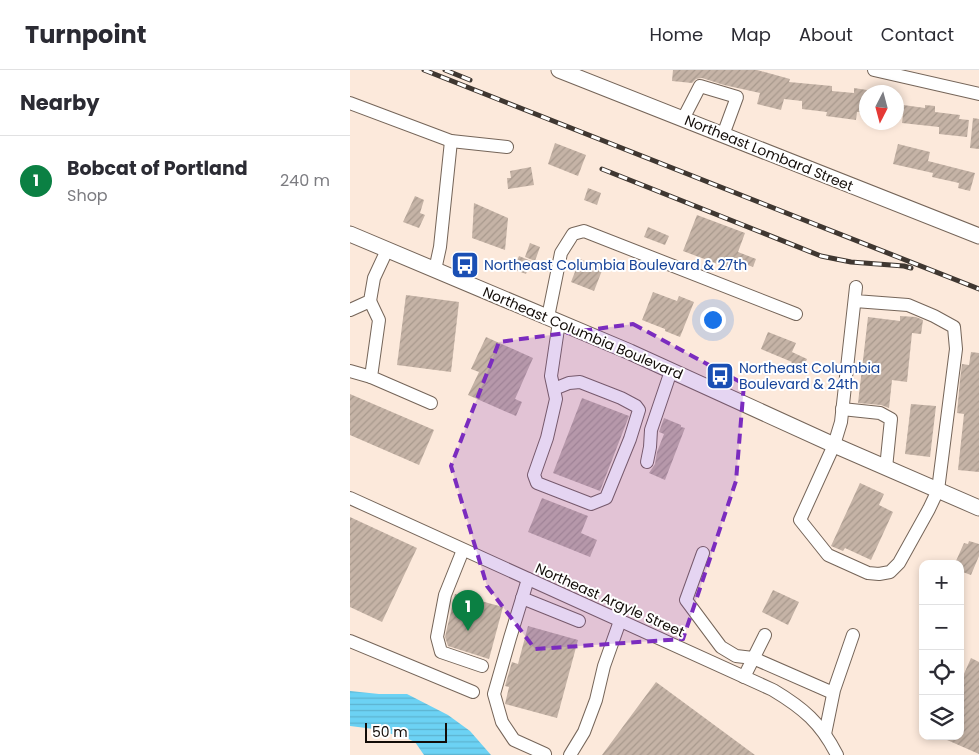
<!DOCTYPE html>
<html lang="en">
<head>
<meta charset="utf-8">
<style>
	:root { --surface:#fff; --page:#f7f7f7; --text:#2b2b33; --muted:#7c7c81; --line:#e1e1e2; --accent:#0b8043 }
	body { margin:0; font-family:Poppins,sans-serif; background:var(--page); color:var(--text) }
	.controls { position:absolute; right:15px; bottom:15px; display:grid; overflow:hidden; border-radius:10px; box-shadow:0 2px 8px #0003 }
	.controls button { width:45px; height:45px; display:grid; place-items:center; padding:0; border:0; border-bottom:1px solid var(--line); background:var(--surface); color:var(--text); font:25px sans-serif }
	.compass { position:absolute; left:509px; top:15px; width:45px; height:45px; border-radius:50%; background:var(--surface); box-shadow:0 2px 8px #0003; rotate:186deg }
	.scale { position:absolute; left:15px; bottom:12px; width:82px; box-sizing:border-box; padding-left:5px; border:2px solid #120c08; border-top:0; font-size:14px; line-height:18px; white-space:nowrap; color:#120c08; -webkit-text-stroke:4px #fff; paint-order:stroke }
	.you { position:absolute; left:362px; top:249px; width:18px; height:18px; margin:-12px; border:4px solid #fff; border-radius:50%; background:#1a73e8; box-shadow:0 0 0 8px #1a73e833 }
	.badge { display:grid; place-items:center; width:32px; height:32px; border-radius:50%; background:var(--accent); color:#fff; font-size:16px; font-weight:700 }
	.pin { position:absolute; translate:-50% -41px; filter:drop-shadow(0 1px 2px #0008) }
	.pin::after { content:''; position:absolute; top:26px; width:18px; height:15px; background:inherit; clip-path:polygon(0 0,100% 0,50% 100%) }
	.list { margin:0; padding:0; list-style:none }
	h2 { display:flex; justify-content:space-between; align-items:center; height:65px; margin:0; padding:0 20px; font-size:21px }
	h2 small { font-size:16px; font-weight:400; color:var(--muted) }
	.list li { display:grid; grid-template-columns:32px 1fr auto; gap:15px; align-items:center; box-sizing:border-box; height:90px; padding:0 20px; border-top:1px solid var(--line) }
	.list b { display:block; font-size:19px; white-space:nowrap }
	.list p { margin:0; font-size:16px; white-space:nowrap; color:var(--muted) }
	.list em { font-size:16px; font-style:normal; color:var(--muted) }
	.icon { flex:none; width:28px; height:28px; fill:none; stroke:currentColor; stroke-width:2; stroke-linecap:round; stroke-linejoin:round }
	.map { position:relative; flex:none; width:629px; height:685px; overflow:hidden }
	header { display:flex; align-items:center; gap:30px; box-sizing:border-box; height:70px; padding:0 25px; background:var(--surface); border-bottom:1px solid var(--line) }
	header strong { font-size:24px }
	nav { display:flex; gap:28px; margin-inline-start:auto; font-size:18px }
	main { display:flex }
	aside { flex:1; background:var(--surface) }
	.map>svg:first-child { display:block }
</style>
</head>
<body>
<header>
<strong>Turnpoint</strong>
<nav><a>Home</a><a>Map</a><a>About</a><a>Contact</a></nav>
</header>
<main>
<aside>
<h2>Nearby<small></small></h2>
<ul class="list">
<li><span class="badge">1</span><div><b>Bobcat of Portland</b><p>Shop</p></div><em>240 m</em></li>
</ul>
</aside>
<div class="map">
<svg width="629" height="685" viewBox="0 0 629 685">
	<defs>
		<pattern id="water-rules" width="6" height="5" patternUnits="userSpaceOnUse" patternTransform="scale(1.25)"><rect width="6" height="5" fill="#6cd2f4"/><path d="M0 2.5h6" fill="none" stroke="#5db3d0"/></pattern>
		<pattern id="building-hatch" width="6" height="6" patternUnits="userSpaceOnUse" patternTransform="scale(1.25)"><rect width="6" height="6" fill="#c5b3a6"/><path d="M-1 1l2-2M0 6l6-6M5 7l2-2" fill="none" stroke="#a8998d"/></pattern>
	</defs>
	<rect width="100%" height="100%" fill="#fce9db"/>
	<!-- water -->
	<polygon fill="url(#water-rules)" points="0,621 29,624 57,624 98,645 120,661 141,685 74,685 65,672 56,668 24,659 0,656"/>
	<!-- building -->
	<g fill="url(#building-hatch)">
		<polygon points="323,0 407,0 440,9 439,12 482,16 482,21 504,23 504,18 517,20 515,32 511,32 510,42 507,42 506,50 476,46 477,42 452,39 452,31 434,29 431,40 407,34 410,23 374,15 352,8 346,9 342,13 322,11"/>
		<polygon points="546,34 575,38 575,35 585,36 585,42 610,45 609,49 619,50 617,67 589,64 589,57 552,53 553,45 546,44"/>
		<polygon points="623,48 629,49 629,79 620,78"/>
		<polygon points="205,73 236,85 228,106 198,94"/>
		<polygon points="548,74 580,82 578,91 625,103 620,121 608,118 609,113 582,107 583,103 543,94"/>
		<polygon points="181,97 184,115 158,119 157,108 161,108 160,101"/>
		<polygon points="238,118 251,123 247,135 234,130"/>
		<polygon points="65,126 74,130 70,143 75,145 69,158 53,152"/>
		<polygon points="124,133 158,148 155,180 122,168"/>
		<polygon points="347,145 395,163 388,182 406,189 403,197 384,190 381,199 333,181"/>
		<polygon points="298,157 319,166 315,175 294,167"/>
		<polygon points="180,173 190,177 185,191 175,187"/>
		<polygon points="169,186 181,191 176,204 163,199"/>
		<polygon points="230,189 253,198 244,221 221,212"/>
		<polygon points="303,222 327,231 329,226 344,232 330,267 315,261 315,259 292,250"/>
		<polygon points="56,225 109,232 101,302 47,295"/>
		<polygon points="550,246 566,247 573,250 571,264 562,263 557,312 542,310 539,338 531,335 508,333 518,247 550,251"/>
		<polygon points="418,262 446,273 442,282 457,289 453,299 441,293 442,292 411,279"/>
		<polygon points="136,267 183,288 165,329 172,332 166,346 118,325 129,302 121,299"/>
		<polygon points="621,282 629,283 629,402 608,400 614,344 607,343 610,310 612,294 619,295"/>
		<polygon points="0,324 84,360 69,395 0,365"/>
		<polygon points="232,328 279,346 250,421 203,403"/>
		<polygon points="561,334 586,336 580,387 555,384"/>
		<polygon points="314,348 331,355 331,357 335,358 315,410 299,403 305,394 307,382 314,364 309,362"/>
		<polygon points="510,413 534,424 529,435 543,442 521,490 495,478 493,481 481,476"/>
		<polygon points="192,428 238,446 231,463 247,470 240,487 178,462"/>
		<polygon points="0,447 67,478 32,552 0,537"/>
		<polygon points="619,471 629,474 629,486 621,505 610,501 610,493 606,491 614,473 618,474"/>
		<polygon points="423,520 449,532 438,555 412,542"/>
		<polygon points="105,524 153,537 139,589 98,576 95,567"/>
		<polygon points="178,556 228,570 207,648 155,634 159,617 155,616 162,592 168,594"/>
		<polygon points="621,588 629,592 629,684 588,666 610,666 610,613"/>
		<polygon points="306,612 405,685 252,685"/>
	</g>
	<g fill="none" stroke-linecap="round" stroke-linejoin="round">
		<!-- minor casing -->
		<g stroke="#756559" stroke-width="14">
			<g id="minor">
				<polyline points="524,0 629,24"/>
				<polyline points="0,33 101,71 157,77"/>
				<polyline points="333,49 350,16 387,27 373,65"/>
				<polyline points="85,200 90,177 101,71"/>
				<polyline points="20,231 29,250 21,307 81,333"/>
				<polyline points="505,231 558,235 584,246 604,257 606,279 588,420 579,439 549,493 540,502 529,504 518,503 478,485 450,450 484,375 491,352 506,217"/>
				<polyline points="0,240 20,231 24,208 37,180"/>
				<polyline points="198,247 211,183 223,164 234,161 446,244"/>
				<polyline points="0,301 21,307"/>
				<polyline points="204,319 219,313 230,312 271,328 286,336 289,340 280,369 256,428 241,434 187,413 184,405 197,368 206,329 201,306 209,252"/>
				<polyline points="492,339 530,343 541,349 536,398"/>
				<polyline points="297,392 300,377 301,360 321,301"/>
				<path d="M0,428L423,620C453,638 471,653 487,685"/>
				<polyline points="113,480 95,525 87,567 91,582 132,596"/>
				<polyline points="353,483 336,530 371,577 386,586 403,588 483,623"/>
				<polyline points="178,509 160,568 144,624 152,652 164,670 195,684"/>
				<polyline points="172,528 229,551"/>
				<polyline points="0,571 123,622"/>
				<polyline points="394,607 415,565"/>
				<polyline points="475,664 484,620 503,565"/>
				<polyline points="220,685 234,662 246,630 254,596 270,551"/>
			</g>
		</g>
		<!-- major casing -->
		<g stroke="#756559" stroke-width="17">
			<g id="major">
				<polyline points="209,0 629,166"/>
				<polyline points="0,164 280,282 484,375 629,438"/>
			</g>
		</g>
		<!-- minor -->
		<use href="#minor" stroke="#fff" stroke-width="12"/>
		<!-- major -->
		<use href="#major" stroke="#fff" stroke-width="15"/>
		<!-- rail casing -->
		<g stroke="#3f3731" stroke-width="5">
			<g id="rail">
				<polyline points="74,0 629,219"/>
				<polyline points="95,0 120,10"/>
				<polyline points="252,99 471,186 501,192 554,196 561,198"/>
			</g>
		</g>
		<!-- rail -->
		<use href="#rail" stroke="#fff" stroke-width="3" stroke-dasharray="9" stroke-linecap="butt"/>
	</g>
	<!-- marked area -->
	<path fill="#7b2cbf" fill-opacity="0.2" stroke="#7b2cbf" stroke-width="4" stroke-dasharray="10 6" stroke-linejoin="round" d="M283,254L394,314L386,411L333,569L185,579L137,516L101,396L149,272Z"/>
	<!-- icons -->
	<defs>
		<g id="bus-square" transform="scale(1.4375)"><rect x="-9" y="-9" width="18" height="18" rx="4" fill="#1a4fb4" stroke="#fff"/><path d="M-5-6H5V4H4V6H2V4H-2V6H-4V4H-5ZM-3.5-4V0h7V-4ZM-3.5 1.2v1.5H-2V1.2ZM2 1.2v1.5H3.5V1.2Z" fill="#fff"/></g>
	</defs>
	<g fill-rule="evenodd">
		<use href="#bus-square" x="115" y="195"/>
		<use href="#bus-square" x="370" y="306"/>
	</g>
	<g text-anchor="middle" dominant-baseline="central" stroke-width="4" stroke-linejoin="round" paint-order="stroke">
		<!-- street labels -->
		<g font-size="14" fill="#120c08" stroke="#fff">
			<text transform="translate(419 83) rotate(22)">Northeast Lombard Street</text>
			<text transform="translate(233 263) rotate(23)">Northeast Columbia Boulevard</text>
			<text transform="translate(260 530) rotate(24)">Northeast Argyle Street</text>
		</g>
		<!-- transit labels -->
		<g font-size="14" fill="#164399" stroke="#fff" text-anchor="start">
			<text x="134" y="195">Northeast Columbia Boulevard &amp; 27th</text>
			<text x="389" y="298">Northeast Columbia<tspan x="389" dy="16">Boulevard &amp; 24th</tspan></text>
		</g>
	</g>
</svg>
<div class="controls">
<button>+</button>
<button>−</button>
<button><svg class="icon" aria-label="locate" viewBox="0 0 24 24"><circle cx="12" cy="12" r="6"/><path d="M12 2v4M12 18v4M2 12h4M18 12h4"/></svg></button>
<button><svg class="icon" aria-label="layers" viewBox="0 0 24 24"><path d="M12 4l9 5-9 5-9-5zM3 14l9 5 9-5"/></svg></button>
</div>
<svg class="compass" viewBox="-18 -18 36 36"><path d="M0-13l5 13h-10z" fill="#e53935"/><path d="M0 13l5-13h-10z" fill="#7c7c81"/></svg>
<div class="scale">50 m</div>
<div class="you"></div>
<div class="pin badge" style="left:118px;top:561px">1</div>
</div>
</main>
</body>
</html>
